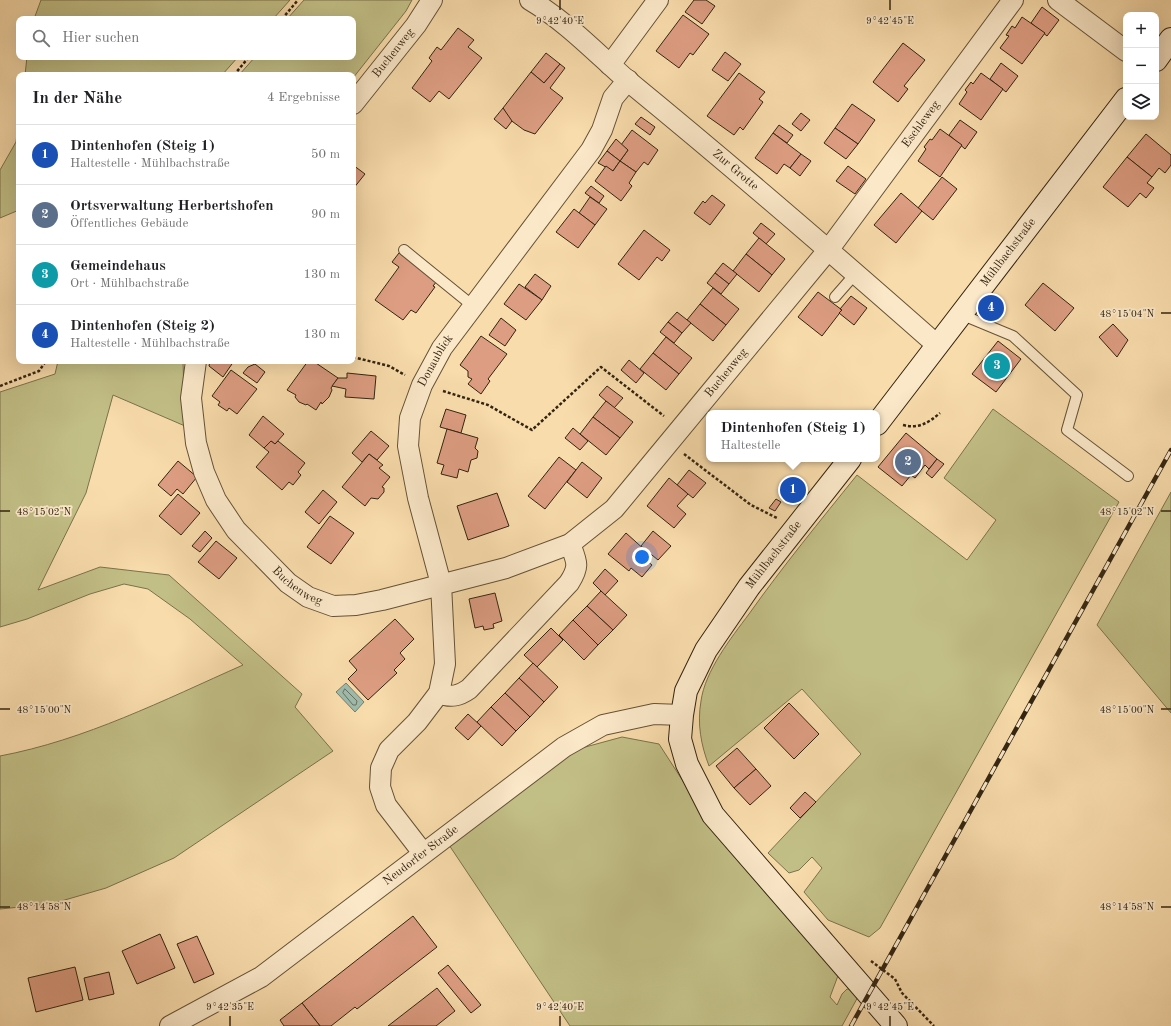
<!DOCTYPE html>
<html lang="de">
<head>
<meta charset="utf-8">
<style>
	:root { --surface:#fff; --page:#f2f2f2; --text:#202124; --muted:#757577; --line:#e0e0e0; --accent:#8f2418 }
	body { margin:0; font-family:"Old Standard TT",serif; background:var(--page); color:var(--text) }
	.controls { position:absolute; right:12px; top:12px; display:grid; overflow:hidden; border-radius:8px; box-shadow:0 4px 16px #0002 }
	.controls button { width:36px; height:36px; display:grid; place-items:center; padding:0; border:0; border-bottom:1px solid var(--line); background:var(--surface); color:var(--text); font:20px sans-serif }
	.you { position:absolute; left:642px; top:557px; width:14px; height:14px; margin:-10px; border:3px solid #fff; border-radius:50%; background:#1a73e8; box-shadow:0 0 0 6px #1a73e833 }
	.badge { display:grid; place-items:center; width:26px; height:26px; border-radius:50%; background:var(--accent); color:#fff; font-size:13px; font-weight:700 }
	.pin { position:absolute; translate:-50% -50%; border:2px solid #fff; box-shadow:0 1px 4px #0006 }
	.popup { position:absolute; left:706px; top:410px; width:174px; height:52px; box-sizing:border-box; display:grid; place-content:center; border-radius:8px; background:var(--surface); filter:drop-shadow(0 1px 3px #0005); font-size:13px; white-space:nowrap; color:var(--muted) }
	.popup b { font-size:15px; color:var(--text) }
	.popup::after { content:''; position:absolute; left:50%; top:100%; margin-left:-8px; border:8px solid transparent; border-top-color:var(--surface) }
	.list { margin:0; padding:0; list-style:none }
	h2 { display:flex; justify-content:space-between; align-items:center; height:52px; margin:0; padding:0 16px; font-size:17px }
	h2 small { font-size:13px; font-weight:400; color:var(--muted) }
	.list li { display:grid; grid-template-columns:26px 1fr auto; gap:12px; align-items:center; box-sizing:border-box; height:60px; padding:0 16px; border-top:1px solid var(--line) }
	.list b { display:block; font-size:15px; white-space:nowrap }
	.list p { margin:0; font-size:13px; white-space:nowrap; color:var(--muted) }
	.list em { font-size:13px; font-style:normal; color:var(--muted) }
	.icon { flex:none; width:22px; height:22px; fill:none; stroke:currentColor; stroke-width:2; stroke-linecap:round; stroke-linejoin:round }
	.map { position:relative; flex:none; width:1171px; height:1026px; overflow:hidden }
	.search { position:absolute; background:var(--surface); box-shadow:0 4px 16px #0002; left:16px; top:16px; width:340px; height:44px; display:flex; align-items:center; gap:10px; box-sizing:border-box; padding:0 14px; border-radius:8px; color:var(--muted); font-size:15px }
	.panel { position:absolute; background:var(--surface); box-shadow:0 4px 16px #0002; left:16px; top:72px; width:340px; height:292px; border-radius:8px }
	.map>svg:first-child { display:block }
</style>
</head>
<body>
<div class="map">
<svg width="1171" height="1026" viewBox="0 0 1171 1026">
	<rect width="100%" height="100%" fill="#f9dcac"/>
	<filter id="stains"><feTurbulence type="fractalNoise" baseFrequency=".005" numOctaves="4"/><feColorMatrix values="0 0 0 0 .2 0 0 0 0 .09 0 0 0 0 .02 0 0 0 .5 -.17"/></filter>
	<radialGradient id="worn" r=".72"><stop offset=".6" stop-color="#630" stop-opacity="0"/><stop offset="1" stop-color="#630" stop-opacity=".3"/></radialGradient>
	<!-- green -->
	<g fill="#c2bf86" stroke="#7a724b">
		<polygon points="41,0 290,0 273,19 34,19"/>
		<polygon points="304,0 412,0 406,11 353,78 353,75 239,75 255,57 353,57 353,19 287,19"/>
		<polygon points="27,57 238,57 222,75 25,75"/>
		<polygon points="19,118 19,210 0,218 0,170 16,142"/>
		<path d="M58,361H183L185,426L113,395L86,493L38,590L100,567L169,575L302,694L295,707L333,751L174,858L106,888L51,904L0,909V756C85,740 164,700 243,665L190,619L148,589L124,584L90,594L27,619L0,627V392L55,374Z"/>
		<path d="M993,409L1119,502L880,928L869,937L828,920L804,892L822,868L812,857L799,870L789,873L768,853L861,754L802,689L709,766C701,745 697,724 701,701C705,671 731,638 749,614C783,566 820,521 857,475L967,560L996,520L944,478Z"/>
		<polygon points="1171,492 1171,713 1097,625"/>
		<polygon points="622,737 659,744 710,823 839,973 830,997 837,1005 842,994 847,989 853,989 859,995 842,1026 570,1026 449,845 578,749"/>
	</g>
	<!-- water -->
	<polygon fill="#9ebbac" stroke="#737f6e" points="346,683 364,702 355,712 336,692"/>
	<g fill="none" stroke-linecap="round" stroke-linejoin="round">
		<!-- shore -->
		<polygon stroke="#68705e" stroke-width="1" points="345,689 357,701 356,705 353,705 343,693"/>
	</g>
	<!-- building -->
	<g fill="#dd9d82" stroke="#322410">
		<polygon points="694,0 706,0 715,6 702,24 685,12"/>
		<polygon points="1042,7 1059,20 1047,36 1031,23"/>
		<polygon points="683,15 709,34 693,55 690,53 679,68 656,51"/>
		<polygon points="1022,17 1045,33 1022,64 1000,48 1009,36 1006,35 1012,26 1015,28"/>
		<polygon points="458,28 474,40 468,47 482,58 449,99 439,91 430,102 412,88 432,61 429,58 437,47 441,50"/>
		<polygon points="903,43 925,60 904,86 908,89 898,102 873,82"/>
		<polygon points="725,52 741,64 728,81 712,70"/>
		<polygon points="546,53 560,64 544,83 531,72"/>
		<polygon points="1001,63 1018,76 1006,92 990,79"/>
		<polygon points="560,64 565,68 550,88 563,98 535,134 524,130 509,119 503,108 531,72 544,83"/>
		<polygon points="739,73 765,92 759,99 763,102 743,130 740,127 734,135 707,116"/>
		<polygon points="981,73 1003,89 981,120 959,104 967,92 965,90 971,82 973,84"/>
		<polygon points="852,104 875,120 858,144 835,128"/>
		<polygon points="503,108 512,121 506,129 494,119"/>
		<polygon points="801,113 810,120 801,131 792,124"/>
		<polygon points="641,117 655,127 650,135 635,124"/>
		<polygon points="960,120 977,132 965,149 949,135"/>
		<polygon points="779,125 793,135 787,143 773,133"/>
		<polygon points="835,128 858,144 846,159 824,143"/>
		<polygon points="940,129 962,145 940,177 918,161 926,149 924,147 930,139 932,140"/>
		<polygon points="632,130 658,150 648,165 644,162 636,172 620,161 628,150 621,145"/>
		<polygon points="773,133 801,154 790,168 784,164 777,174 755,158"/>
		<polygon points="1146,134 1171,155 1171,165 1165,173 1159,168 1152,177 1127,157"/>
		<polygon points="616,139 628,150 620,161 607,151"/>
		<polygon points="607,151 620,161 613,171 598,163"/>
		<polygon points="801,154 811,161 800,176 790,168"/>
		<polygon points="1127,157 1152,177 1147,183 1154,188 1146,198 1140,193 1128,207 1103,187"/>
		<polygon points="620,161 636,172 629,183 632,186 621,201 595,181 606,166 613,171"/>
		<polygon points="353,165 365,174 353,189"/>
		<polygon points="848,166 866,179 855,194 836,181"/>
		<polygon points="942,177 957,189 933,220 918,208"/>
		<polygon points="591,186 604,196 599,203 585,193"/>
		<polygon points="901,193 922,211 896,243 874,225"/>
		<polygon points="712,195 725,205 710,225 694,213 703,201 705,203"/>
		<polygon points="590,197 607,209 595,225 579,213"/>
		<polygon points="574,209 595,225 578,248 556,232"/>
		<polygon points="761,223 775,234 766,244 753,233"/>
		<polygon points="644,230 670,250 662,261 657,257 639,280 618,264"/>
		<polygon points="759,238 785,259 772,275 746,254"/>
		<polygon points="399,253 437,281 433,286 435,287 416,313 411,310 403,320 375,300 399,267 392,262"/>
		<polygon points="746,254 772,275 759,292 733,271"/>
		<polygon points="723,263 737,274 729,284 715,273"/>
		<polygon points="715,273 729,284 721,294 707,283"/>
		<polygon points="535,274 551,286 542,300 525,287"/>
		<polygon points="1043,283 1074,308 1055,331 1025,305"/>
		<polygon points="519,284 542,300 526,320 504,304"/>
		<polygon points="713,288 739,309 726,325 700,304"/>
		<polygon points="818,292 842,310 822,336 798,317"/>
		<polygon points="851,296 867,308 854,325 839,313 842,310 840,309"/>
		<polygon points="700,304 726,325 713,341 687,320"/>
		<polygon points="992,311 996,314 990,323 986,319"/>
		<polygon points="677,312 691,323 682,333 668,322"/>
		<polygon points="501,318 516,330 505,346 489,335"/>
		<polygon points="668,322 682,333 674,343 660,332"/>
		<polygon points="1113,324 1128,340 1117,357 1099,337"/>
		<polygon points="481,336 507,354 488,379 490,381 481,394 468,384 472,379 468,377 468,371 460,365"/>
		<polygon points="666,337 692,358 679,374 653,353"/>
		<polygon points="998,341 1021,359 996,392 972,374"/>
		<polygon points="653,353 679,374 666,390 640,369"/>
		<polygon points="629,360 644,373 636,383 621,370"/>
		<polygon points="210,361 234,361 223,377 209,366"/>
		<polygon points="308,361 313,361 338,378 331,388 332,390 329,397 322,404 321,402 316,410 307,404 306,405 299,402 295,397 296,395 287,390"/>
		<polygon points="255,364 265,372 257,383 243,373 248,367"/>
		<polygon points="231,370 257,389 237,414 229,408 227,411 218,405 220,402 212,396"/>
		<polygon points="347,373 376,376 374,399 345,397 346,389 332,386 338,378 347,378"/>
		<polygon points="607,386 623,398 614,408 599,395"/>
		<polygon points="606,401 633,422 620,438 593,417"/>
		<polygon points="446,409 466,415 461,433 440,427"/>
		<polygon points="263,416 284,434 275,444 271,441 264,448 249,435"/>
		<polygon points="593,417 620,438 606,455 580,434"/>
		<polygon points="573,428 588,441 580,450 565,438"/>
		<polygon points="447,429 478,438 475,448 478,451 477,458 471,460 468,472 459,469 457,478 441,474 444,465 437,463"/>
		<polygon points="371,431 389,446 377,460 369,454 362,462 352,453"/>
		<polygon points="906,433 937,459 929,469 925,465 915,478 911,475 902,486 878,467"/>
		<polygon points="271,441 275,444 278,441 305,463 298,472 301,475 293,485 289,482 282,490 256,467 269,452 264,448"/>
		<polygon points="369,454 383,465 379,468 390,477 382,487 384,488 384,492 378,499 371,498 365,506 342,487"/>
		<polygon points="559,457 576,470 545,509 528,496"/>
		<polygon points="937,459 944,464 932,478 926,473"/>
		<polygon points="178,461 197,477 183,494 177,489 171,496 158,485"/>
		<polygon points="582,462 602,478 587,498 567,482"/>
		<polygon points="689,470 706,483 693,498 677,485"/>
		<polygon points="669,478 688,494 677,506 686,514 674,528 647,506"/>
		<polygon points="323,490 337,502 319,524 305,512"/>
		<polygon points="497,493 509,526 468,540 457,506"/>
		<polygon points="178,494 200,513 181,535 159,516"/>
		<polygon points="776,499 781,502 775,511 769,508"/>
		<polygon points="330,516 354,533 331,564 307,547"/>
		<polygon points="205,531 212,538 200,552 192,546"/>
		<polygon points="653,531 671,546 658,560 641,546"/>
		<polygon points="626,533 646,551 641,556 652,565 642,577 631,568 629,571 608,554"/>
		<polygon points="216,541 237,558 219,579 198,562"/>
		<polygon points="605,569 618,581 605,595 593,583"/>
		<polygon points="601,591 627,615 613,630 587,606"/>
		<polygon points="495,593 502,621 493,624 494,628 484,630 483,626 475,628 469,599"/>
		<polygon points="587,606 613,630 598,645 573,620"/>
		<polygon points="395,619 414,639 400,653 405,659 394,670 397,673 368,700 348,679 357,670 349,661"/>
		<polygon points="573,620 598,645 584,660 559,635"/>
		<polygon points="551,628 563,640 537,667 524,655"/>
		<polygon points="533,663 558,687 544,702 519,678"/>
		<polygon points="519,678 544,702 530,717 505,693"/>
		<polygon points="505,693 530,717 516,731 491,707"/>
		<polygon points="789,703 819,734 794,759 764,728"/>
		<polygon points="491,707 516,731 502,746 477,722"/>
		<polygon points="468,714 481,726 468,740 455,728"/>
		<polygon points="737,748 756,769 734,788 716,766"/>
		<polygon points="756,769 771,786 750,805 734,788"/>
		<polygon points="805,792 816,802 800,818 790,808"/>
		<polygon points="413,916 437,947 357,1009 355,1007 331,1026 320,1026 302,1003"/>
		<polygon points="160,934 175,968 137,984 122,951"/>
		<polygon points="197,936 214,974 194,983 177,944"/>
		<polygon points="448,965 481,1005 471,1013 438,973"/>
		<polygon points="75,967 83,1000 36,1012 28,978"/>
		<polygon points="109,972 114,994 89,1000 84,978"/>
		<polygon points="437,988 455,1011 436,1026 388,1026"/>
		<polygon points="302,1003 320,1026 284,1026 280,1020"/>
	</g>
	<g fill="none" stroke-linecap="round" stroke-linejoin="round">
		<!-- service casing -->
		<g stroke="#645237" stroke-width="12">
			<g id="service">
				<polyline points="404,250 473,306"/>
				<polyline points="835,297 856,273"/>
				<polyline points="960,314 1013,336 1077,395 1067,430 1128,476"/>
			</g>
		</g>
		<!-- minor casing -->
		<g stroke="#645237" stroke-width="22">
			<g id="minor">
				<path id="s1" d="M530,0C567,22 596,53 628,81C733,167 835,255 937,345"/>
				<polyline points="1058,0 1126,51"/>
				<polyline points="610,65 658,0"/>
				<path id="s2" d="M353,104L416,25L432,0"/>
				<path id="s3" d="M196,361L191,398L196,443L204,472L216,500L236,530L288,583L308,597L333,606L356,605L382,600L506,568L570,544L614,509L829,249L1013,0"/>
				<path d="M439,693C451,698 459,696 469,689L569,583C580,566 577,562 570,544"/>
				<path id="s4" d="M423,853L386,805L380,787L381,768L389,750L417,722L439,693L445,664L441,584L418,498L408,446L410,418L422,385L442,348L591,150L602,130L613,98L628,80"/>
				<path id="s5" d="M170,1026L261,977L564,747L603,725L654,714L682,715"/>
			</g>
		</g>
		<!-- secondary casing -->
		<g stroke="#322410" stroke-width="24">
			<g id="secondary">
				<polyline points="1156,60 1171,39"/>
				<path id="s6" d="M877,424L1126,99"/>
				<polyline points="850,459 749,587 706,650 686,691 682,715 680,739 687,764 713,815 896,1026"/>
			</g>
		</g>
		<!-- path -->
		<g stroke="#322410" stroke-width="2.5" stroke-dasharray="3 2" stroke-linecap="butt">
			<polyline points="282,19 298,0"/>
			<polyline points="234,75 249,57"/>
			<polyline points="353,357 389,366 405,375"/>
			<polyline points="0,386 39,371 46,361"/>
			<polyline points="443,391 488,405 532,430 601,367 664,416"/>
			<path d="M903,425C919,429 928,423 940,413"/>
			<polyline points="684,454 751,505 777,518"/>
			<polyline points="871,961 895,979 902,993 934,1026"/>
		</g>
		<!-- service -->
		<use href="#service" stroke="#fbe8c9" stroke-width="10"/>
		<!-- minor -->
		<use href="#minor" stroke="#fbe8c9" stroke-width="20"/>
		<!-- secondary -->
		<use href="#secondary" stroke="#fbe8c9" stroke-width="22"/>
		<!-- rail casing -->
		<g stroke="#322410" stroke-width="4.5">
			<polyline id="rail" points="851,1026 1171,450"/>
		</g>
		<!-- rail -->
		<use href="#rail" stroke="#fbe8c9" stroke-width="3" stroke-dasharray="9" stroke-linecap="butt"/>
	</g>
	<!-- ticks -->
	<path fill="none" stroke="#322410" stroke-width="1.5" d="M560,0V10M890,0V10M1161,313H1171M0,511H10M1161,511H1171M0,709H10M1161,709H1171M0,907H10M1161,907H1171M230,1016V1026M560,1016V1026M890,1016V1026"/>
	<g text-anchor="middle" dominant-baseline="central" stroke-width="3.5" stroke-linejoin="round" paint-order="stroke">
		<!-- street labels -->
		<g font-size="12" fill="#322410" stroke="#fbe8c9">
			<text stroke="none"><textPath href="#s2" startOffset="65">Buchenweg</textPath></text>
			<text stroke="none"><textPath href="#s3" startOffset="1099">Eschleweg</textPath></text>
			<text stroke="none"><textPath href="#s1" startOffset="267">Zur Grotte</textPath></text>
			<text stroke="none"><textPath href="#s6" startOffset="216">Mühlbachstraße</textPath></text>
			<text stroke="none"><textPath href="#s4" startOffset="537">Donaublick</textPath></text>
			<text stroke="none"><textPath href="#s3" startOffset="783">Buchenweg</textPath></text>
			<text transform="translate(774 555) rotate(-52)">Mühlbachstraße</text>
			<text stroke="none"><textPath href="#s3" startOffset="263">Buchenweg</textPath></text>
			<text stroke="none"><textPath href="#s5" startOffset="304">Neudorfer Straße</textPath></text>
		</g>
	</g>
	<g font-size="10" text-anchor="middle" fill="#322410" stroke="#fbe8c9" stroke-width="3.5" stroke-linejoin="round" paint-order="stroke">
		<text x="560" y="24">9°42'40"E</text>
		<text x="890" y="24">9°42'45"E</text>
		<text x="1127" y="317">48°15'04"N</text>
		<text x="44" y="515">48°15'02"N</text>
		<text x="1127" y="515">48°15'02"N</text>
		<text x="44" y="713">48°15'00"N</text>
		<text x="1127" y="713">48°15'00"N</text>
		<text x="44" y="910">48°14'58"N</text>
		<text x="1127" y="910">48°14'58"N</text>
		<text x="230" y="1010">9°42'35"E</text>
		<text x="560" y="1010">9°42'40"E</text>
		<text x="890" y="1010">9°42'45"E</text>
	</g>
	<rect width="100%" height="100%" filter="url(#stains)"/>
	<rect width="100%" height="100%" fill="url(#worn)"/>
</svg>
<div class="controls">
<button>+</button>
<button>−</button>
<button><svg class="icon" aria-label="layers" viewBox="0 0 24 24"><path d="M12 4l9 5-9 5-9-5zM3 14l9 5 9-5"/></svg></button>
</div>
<div class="you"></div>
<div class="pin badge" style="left:793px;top:490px;background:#1a4fb4">1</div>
<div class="popup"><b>Dintenhofen (Steig 1)</b>Haltestelle</div>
<div class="pin badge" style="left:908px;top:462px;background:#5c6f8a">2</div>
<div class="pin badge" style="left:997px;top:366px;background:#0f9aa8">3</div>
<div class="pin badge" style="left:991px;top:308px;background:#1a4fb4">4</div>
<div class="search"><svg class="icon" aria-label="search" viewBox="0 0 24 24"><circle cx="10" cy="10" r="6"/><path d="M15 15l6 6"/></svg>Hier suchen</div>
<section class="panel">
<h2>In der Nähe<small>4 Ergebnisse</small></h2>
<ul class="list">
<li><span class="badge" style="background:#1a4fb4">1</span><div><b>Dintenhofen (Steig 1)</b><p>Haltestelle · Mühlbachstraße</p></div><em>50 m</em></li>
<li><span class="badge" style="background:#5c6f8a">2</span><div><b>Ortsverwaltung Herbertshofen</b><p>Öffentliches Gebäude</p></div><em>90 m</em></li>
<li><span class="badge" style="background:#0f9aa8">3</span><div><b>Gemeindehaus</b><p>Ort · Mühlbachstraße</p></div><em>130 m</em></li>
<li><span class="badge" style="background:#1a4fb4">4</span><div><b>Dintenhofen (Steig 2)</b><p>Haltestelle · Mühlbachstraße</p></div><em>130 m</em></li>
</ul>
</section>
</div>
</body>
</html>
